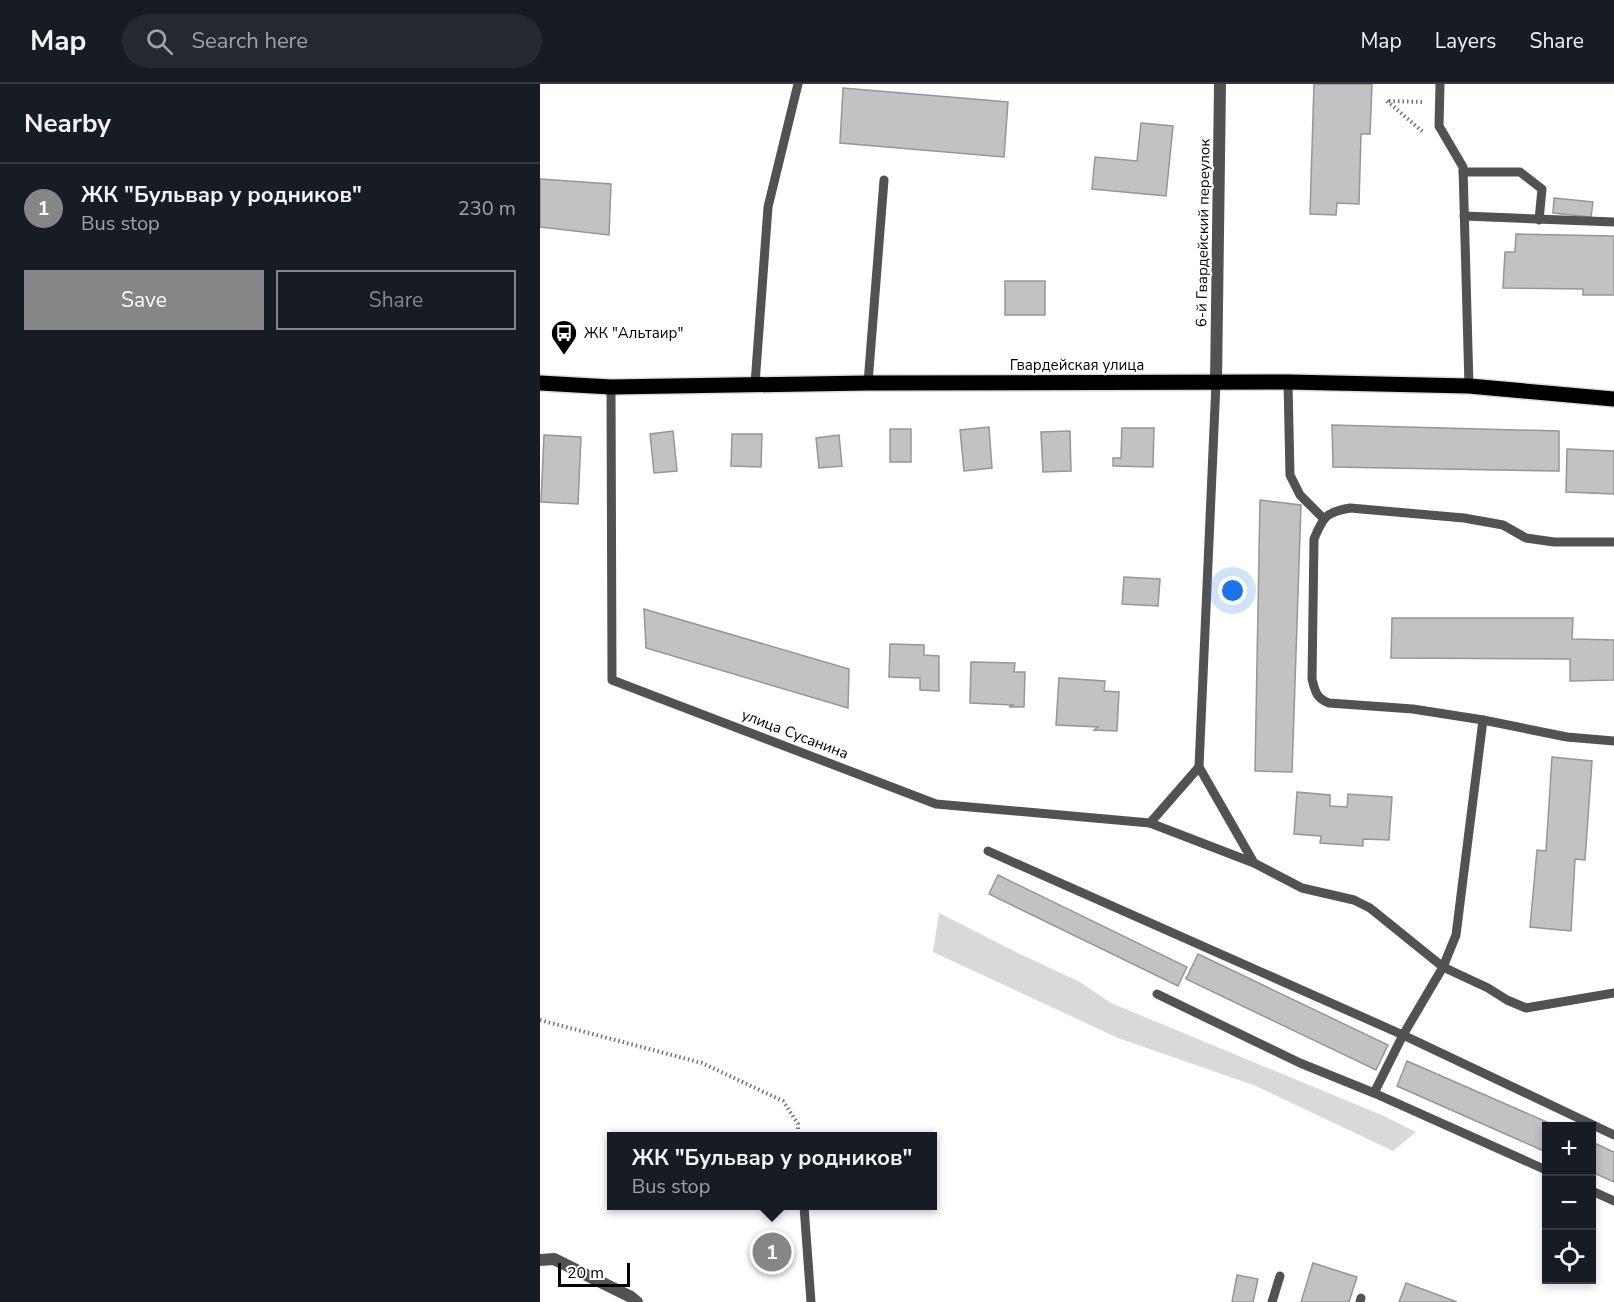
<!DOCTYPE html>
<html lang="en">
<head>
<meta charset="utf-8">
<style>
	:root { --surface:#171b24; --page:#242831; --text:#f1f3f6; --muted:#9ea1a6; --line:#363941; --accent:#858687 }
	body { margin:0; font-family:"Nunito Sans",sans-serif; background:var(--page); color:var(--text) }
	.controls { position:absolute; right:18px; bottom:18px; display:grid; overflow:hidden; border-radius:0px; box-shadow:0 3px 9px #0003 }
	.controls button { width:54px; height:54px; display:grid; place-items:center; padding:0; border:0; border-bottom:2px solid var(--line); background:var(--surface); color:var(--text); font:30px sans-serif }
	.scale { position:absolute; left:18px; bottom:15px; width:72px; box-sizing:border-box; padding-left:6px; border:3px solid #000; border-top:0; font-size:16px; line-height:21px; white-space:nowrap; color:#000; -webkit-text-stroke:4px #fff; paint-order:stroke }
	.you { position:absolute; left:693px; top:507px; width:21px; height:21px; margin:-15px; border:4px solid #fff; border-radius:50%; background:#1a73e8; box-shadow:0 0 0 9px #1a73e833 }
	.badge { display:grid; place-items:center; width:39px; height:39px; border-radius:50%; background:var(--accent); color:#fff; font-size:20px; font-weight:700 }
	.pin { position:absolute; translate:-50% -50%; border:3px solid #fff; box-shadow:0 2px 6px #0006 }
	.popup { position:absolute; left:67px; top:1048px; width:330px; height:78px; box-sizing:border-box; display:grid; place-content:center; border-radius:0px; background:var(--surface); filter:drop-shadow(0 2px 4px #0005); font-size:20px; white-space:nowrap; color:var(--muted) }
	.popup b { font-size:22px; color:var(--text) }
	.popup::after { content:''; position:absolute; left:50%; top:100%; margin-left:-12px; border:12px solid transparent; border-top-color:var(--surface) }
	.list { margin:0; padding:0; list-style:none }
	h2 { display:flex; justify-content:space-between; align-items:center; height:78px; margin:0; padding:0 24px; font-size:26px }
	h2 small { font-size:20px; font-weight:400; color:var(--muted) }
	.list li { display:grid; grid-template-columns:39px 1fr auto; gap:18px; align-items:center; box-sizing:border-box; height:90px; padding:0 24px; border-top:2px solid var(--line) }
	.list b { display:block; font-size:22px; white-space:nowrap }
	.list p { margin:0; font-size:20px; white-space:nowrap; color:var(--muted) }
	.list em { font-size:20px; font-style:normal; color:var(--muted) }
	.actions { display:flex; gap:12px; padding:18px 24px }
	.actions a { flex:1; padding:14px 0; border:2px solid var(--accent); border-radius:0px; text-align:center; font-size:21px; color:var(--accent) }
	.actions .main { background:var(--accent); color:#fff }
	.icon { flex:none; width:33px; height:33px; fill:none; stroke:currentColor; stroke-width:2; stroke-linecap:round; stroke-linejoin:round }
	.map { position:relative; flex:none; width:1074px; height:1218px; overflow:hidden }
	header { display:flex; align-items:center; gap:36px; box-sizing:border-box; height:84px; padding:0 30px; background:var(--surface); border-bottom:2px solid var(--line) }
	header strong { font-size:28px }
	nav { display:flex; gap:33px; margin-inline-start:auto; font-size:21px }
	.search { width:420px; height:54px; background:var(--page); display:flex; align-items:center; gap:15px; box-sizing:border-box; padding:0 21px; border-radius:33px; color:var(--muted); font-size:22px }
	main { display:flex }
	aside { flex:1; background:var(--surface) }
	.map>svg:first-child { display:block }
</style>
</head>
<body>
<header>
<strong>Map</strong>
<div class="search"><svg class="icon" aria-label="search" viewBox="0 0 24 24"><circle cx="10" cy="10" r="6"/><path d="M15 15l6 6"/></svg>Search here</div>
<nav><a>Map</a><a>Layers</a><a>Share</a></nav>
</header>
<main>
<aside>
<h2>Nearby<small></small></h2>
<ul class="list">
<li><span class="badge">1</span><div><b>ЖК &quot;Бульвар у родников&quot;</b><p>Bus stop</p></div><em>230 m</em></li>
</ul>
<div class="actions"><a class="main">Save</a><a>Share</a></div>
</aside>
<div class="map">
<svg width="1074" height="1218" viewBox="0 0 1074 1218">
	<rect width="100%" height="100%" fill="#fff"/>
	<!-- green -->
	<polygon fill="#d9d9d9" points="399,829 480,870 540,898 571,919 844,1032 876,1048 853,1067 716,1002 578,954 393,868"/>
	<!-- building -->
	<g fill="#c2c2c2" stroke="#969696" stroke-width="1.5">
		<polygon points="774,0 832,0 830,50 821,50 819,120 797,119 796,131 770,130"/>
		<polygon points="303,4 468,18 464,73 300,59"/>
		<polygon points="601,39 633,42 626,112 552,105 555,73 597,77"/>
		<polygon points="0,95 71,100 69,151 0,143"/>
		<polygon points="1014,114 1053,118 1051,133 1013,129"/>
		<polygon points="976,150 1074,152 1074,211 1043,211 1043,205 963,204 965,168 975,168"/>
		<rect x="465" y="197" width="40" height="34"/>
		<polygon points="792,341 1019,347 1019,387 793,383"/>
		<polygon points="449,343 452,384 424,387 420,346"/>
		<polygon points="582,344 614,344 613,383 573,382 573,374 581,374"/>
		<rect x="350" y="345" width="21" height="33"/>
		<polygon points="133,347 137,387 114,389 110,350"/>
		<polygon points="530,347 531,387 503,388 501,348"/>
		<polygon points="192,350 222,350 221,383 191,382"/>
		<polygon points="4,351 41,353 38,420 1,418"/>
		<polygon points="299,351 302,382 279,384 276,354"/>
		<polygon points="1027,365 1074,367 1074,410 1026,408"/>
		<polygon points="720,416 761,421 752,688 715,687"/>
		<polygon points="584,493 620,495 618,522 582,520"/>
		<polygon points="104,525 309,585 308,624 106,564"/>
		<polygon points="852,534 1033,534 1032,555 1074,556 1074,596 1030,597 1030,575 851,574"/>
		<polygon points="350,560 384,561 384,571 399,572 399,607 380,606 380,594 349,593"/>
		<polygon points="431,578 475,579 474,588 485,588 484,623 469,623 473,621 430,619"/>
		<polygon points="519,594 565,597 564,607 579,608 577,647 554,646 558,643 516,641"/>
		<polygon points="1012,673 1052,677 1045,776 1035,775 1031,847 990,843 997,766 1006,767"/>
		<polygon points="757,708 790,711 790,722 807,723 808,710 852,713 849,756 823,755 823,762 780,759 781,752 754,750"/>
		<polygon points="458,791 647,883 638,902 449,810"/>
		<polygon points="658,870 848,961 836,986 646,895"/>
		<polygon points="867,977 1016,1042 1006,1042 1006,1068 857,1002"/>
		<polygon points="1052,1058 1074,1068 1074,1098 1052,1088"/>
		<polygon points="773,1179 817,1193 809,1218 761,1218"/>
		<polygon points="697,1191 718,1195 713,1218 692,1218"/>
		<polygon points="866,1199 917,1218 859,1218"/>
	</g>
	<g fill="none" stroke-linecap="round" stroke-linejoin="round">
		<!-- primary casing -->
		<g stroke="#dbdbdb" stroke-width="18">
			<polyline id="primary" points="0,299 71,303 328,299 748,298 929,302 1074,315"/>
		</g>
		<!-- path -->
		<g stroke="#747474" stroke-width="4" stroke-dasharray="1.5 3" stroke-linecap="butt">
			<polyline points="847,17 883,48"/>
			<polyline points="849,17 884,18"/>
			<polyline points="0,936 162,979 243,1017 258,1040 258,1052"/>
		</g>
		<!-- lane -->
		<g stroke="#525252" stroke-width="9">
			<polyline points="900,0 899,42 923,83 929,302"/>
			<polyline points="923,88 980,88 1002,105 999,136"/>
			<polyline points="924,132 1074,138"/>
			<polyline points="748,298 750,391 760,411 784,435"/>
			<polyline points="328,299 344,96"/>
			<polyline points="676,299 659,683 714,779"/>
			<polyline points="215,300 228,123 258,0"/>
			<polyline points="71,303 72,596 396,720 610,739 714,779 762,804 814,816 830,824 903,883 948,904 967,916 986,924 1074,909"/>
			<path d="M943,636L873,625L789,619C776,614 775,607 772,595L774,455C783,433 786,428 810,424L924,434L963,441L986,454L1014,458H1074"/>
			<polyline points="610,739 659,683"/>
			<polyline points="448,767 863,951 1074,1051"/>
			<polyline points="617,910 760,979 834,1009 1006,1086"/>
			<polyline points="834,1009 863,951 903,883 916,851 943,636 1027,653 1074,657"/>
			<polyline points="1052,1107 1074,1117"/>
			<polyline points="264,1122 271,1218"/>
			<polyline points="732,1218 740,1192"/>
			<polyline points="820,1218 821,1214"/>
		</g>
		<!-- street -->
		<g stroke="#525252" stroke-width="12">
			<polyline points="676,299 680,0"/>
			<polyline points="0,1176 14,1175 91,1213 97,1218"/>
		</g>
		<!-- primary -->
		<use href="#primary" stroke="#000" stroke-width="15"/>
	</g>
	<!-- icons -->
	<defs>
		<g id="bus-pin" transform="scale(1.35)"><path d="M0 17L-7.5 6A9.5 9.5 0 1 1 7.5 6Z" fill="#000" stroke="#fff"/><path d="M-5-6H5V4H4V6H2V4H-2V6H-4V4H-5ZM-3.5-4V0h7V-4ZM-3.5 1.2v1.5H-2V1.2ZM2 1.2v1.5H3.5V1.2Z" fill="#fff"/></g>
	</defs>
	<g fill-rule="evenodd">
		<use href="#bus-pin" x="24" y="249"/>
	</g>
	<g text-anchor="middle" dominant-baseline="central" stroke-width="4.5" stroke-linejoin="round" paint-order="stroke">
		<!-- street labels -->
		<g font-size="15" fill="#000" stroke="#fff">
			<text transform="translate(663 149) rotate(-89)">6-й Гвардейский переулок</text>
			<text x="537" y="281">Гвардейская улица</text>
			<text transform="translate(255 650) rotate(21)">улица Сусанина</text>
		</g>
		<!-- poi labels -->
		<g font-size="15" fill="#000" stroke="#fff" text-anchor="start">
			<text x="44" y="249">ЖК "Альтаир"</text>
		</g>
	</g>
</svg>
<div class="controls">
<button>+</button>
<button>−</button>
<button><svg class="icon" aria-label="locate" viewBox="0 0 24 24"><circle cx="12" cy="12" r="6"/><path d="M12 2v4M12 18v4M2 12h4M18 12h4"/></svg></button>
</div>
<div class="scale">20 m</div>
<div class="you"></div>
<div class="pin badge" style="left:232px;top:1168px">1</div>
<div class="popup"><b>ЖК &quot;Бульвар у родников&quot;</b>Bus stop</div>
</div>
</main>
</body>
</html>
